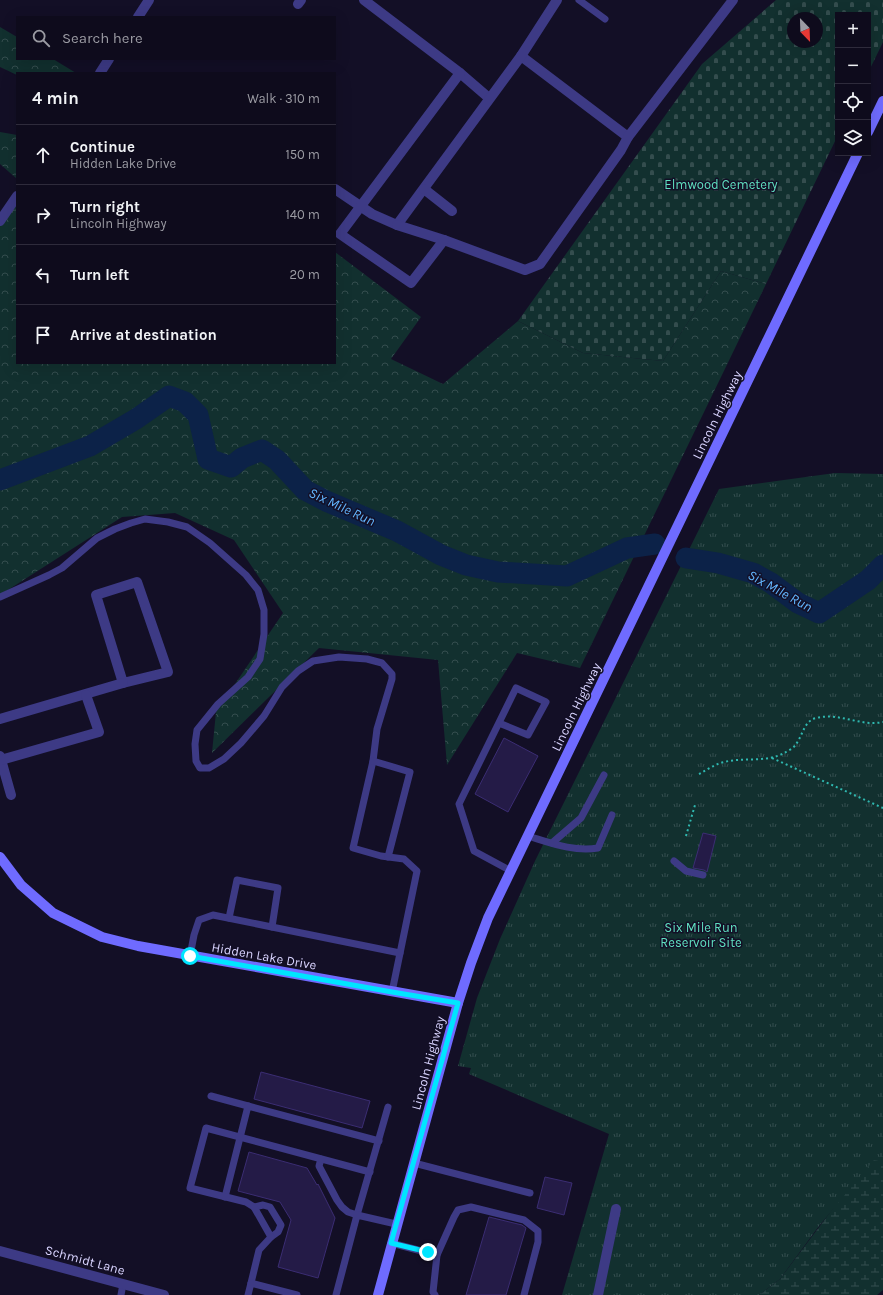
<!DOCTYPE html>
<html lang="en">
<head>
<meta charset="utf-8">
<style>
	:root { --surface:#0e0b1c; --page:#171425; --text:#f1f3f6; --muted:#9b9ba3; --line:#2e2b3b }
	body { margin:0; font-family:Karla,sans-serif; background:var(--page); color:var(--text) }
	.controls { position:absolute; right:12px; top:12px; display:grid; overflow:hidden; border-radius:0px; box-shadow:0 4px 16px #0002 }
	.controls button { width:36px; height:36px; display:grid; place-items:center; padding:0; border:0; border-bottom:1px solid var(--line); background:var(--surface); color:var(--text); font:20px sans-serif }
	.compass { position:absolute; left:787px; top:12px; width:36px; height:36px; border-radius:50%; background:var(--surface); box-shadow:0 4px 16px #0002; rotate:157deg }
	.stop { position:absolute; width:12px; height:12px; margin:-9px; border:3px solid #00e5ff; border-radius:50%; background:#fff }
	.stop.end { background:#00e5ff; border-color:#fff; box-shadow:0 1px 4px #0008 }
	.list { margin:0; padding:0; list-style:none }
	h2 { display:flex; justify-content:space-between; align-items:center; height:52px; margin:0; padding:0 16px; font-size:17px }
	h2 small { font-size:13px; font-weight:400; color:var(--muted) }
	.list li { display:grid; grid-template-columns:26px 1fr auto; gap:12px; align-items:center; box-sizing:border-box; height:60px; padding:0 16px; border-top:1px solid var(--line) }
	.list b { display:block; font-size:15px; white-space:nowrap }
	.list p { margin:0; font-size:13px; white-space:nowrap; color:var(--muted) }
	.list em { font-size:13px; font-style:normal; color:var(--muted) }
	.icon { flex:none; width:22px; height:22px; fill:none; stroke:currentColor; stroke-width:2; stroke-linecap:round; stroke-linejoin:round }
	.map { position:relative; flex:none; width:883px; height:1295px; overflow:hidden }
	.search { position:absolute; background:var(--surface); box-shadow:0 4px 16px #0002; left:16px; top:16px; width:320px; height:44px; display:flex; align-items:center; gap:10px; box-sizing:border-box; padding:0 14px; border-radius:0px; color:var(--muted); font-size:15px }
	.panel { position:absolute; background:var(--surface); box-shadow:0 4px 16px #0002; left:16px; top:72px; width:320px; height:292px; border-radius:0px }
	.map>svg:first-child { display:block }
</style>
</head>
<body>
<div class="map">
<svg width="883" height="1295" viewBox="0 0 883 1295">
	<defs>
		<pattern id="forest-crowns" width="20" height="18" patternUnits="userSpaceOnUse"><rect width="20" height="18" fill="#12302f"/><path d="M2 6a3 3 0 1 1 6 0M12 15a3 3 0 1 1 6 0" fill="none" stroke="#344d4e"/></pattern>
		<pattern id="wetland-marsh" width="20" height="14" patternUnits="userSpaceOnUse"><rect width="20" height="14" fill="#12302f"/><path d="M1 5h8M5 5V1M11 12h8M15 12V8" fill="none" stroke="#344d4e"/></pattern>
		<pattern id="cemetery-stones" width="16" height="16" patternUnits="userSpaceOnUse"><rect width="16" height="16" fill="#12302f"/><path d="M2 7V4a2 2 0 0 1 4 0v3zM10 15v-3a2 2 0 0 1 4 0v3z" fill="#344d4e"/></pattern>
		<pattern id="park-tufts" width="24" height="20" patternUnits="userSpaceOnUse"><rect width="24" height="20" fill="#12302f"/><path d="M3 7l-1-3M5 7V3M7 7l1-3M15 17l-1-3M17 17v-4M19 17l1-3" fill="none" stroke="#344d4e"/></pattern>
	</defs>
	<rect width="100%" height="100%" fill="#130f26"/>
	<!-- forest -->
	<g fill="url(#forest-crowns)">
		<polygon points="0,27 17,37 17,59 53,59 76,73 17,73 17,75 0,67"/>
		<polygon points="0,132 17,135 17,179 0,164"/>
		<polygon points="17,191 17,363 335,363 335,252 421,317 391,359 443,384 518,321 583,353 663,361 721,271 766,284 580,668 517,653 447,765 438,660 319,648 212,753 216,712 283,613 234,540 175,513 122,517 0,595 0,226"/>
	</g>
	<!-- wetland -->
	<polygon fill="url(#wetland-marsh)" points="883,1142 883,1290 877,1295 759,1295 780,1279"/>
	<!-- cemetery -->
	<path fill="url(#cemetery-stones)" fill-rule="evenodd" d="M776,0H883V42L868,73V15H838V135L766,284L721,271L663,361L583,353L518,321L702,64ZM793,18H817V42H793Z"/>
	<!-- park -->
	<polygon fill="url(#park-tufts)" points="835,473 883,474 883,1162 874,1160 819,1226 780,1279 759,1295 562,1295 609,1134 469,1074 471,1068 458,1066 477,998 500,939 535,861 719,489"/>
	<g fill="none" stroke-linecap="round" stroke-linejoin="round">
		<!-- river -->
		<g stroke="#0c2248" stroke-width="21">
			<polyline points="0,480 90,446 136,419 169,396 185,402 198,415 208,459 231,467 242,458 262,450 277,460 305,490 326,501 397,531 441,555 466,565 498,572 567,576 627,548 655,544"/>
			<polyline points="686,558 718,563 753,573 771,583 798,603 819,613 868,580 883,565"/>
		</g>
	</g>
	<!-- building -->
	<g fill="#241b47" stroke="#3b2d73">
		<polygon points="504,738 538,756 508,812 475,794"/>
		<polygon points="703,833 716,836 707,872 704,870 693,868"/>
		<polygon points="261,1072 370,1101 362,1128 254,1099"/>
		<polygon points="249,1152 307,1168 317,1185 318,1184 335,1218 318,1278 278,1267 291,1220 280,1202 238,1191"/>
		<polygon points="545,1177 572,1183 564,1215 537,1208"/>
		<polygon points="489,1217 522,1225 526,1228 506,1295 466,1295"/>
	</g>
	<g fill="none" stroke-linecap="round" stroke-linejoin="round">
		<!-- path -->
		<g stroke="#2fb8b0" stroke-width="2" stroke-dasharray="2 3" stroke-linecap="butt">
			<polyline points="772,758 883,808"/>
			<path d="M699,774C707,770 715,764 724,762C744,757 766,763 784,753C788,751 794,748 796,744C803,735 804,721 816,718C839,712 861,727 883,722"/>
			<polyline points="686,836 695,805"/>
		</g>
		<!-- lane -->
		<g stroke="#3d3a85" stroke-width="7">
			<polyline points="579,0 605,19"/>
			<polyline points="0,597 49,575 62,568 97,538 115,529 131,523 145,519 168,522 187,527 210,543 246,575 258,590 264,610 264,634 260,659 248,677 218,704 197,730 195,744 196,761 200,768 209,768 224,759 241,743 264,716 282,687 298,671 313,661 339,657 367,659 382,663 392,674 392,679 377,729 373,761 353,848 381,856 404,859 417,871 392,992"/>
			<polyline points="499,723 528,735 546,702 516,688 459,804 474,851 511,871"/>
			<polyline points="373,761 410,772 388,857"/>
			<path d="M528,836C551,843 574,852 598,848L612,815"/>
			<polyline points="552,843 581,818 604,775"/>
			<polyline points="674,861 686,871 703,875"/>
			<polyline points="229,918 237,880 278,888 272,927"/>
			<polyline points="190,956 194,935 199,920 213,915 400,953"/>
			<polyline points="211,1096 248,1106"/>
			<polyline points="321,1159 319,1166 337,1200 342,1207 348,1212 357,1215 388,1107"/>
			<polyline points="414,1163 530,1193"/>
			<polyline points="225,1197 248,1106 379,1141"/>
			<polyline points="254,1207 263,1205 270,1207 281,1225 278,1232 271,1237"/>
			<polyline points="391,1243 437,1255"/>
			<polyline points="251,1283 259,1250 271,1237 254,1207 246,1202 190,1188 206,1128 370,1172"/>
			<polyline points="121,1295 123,1284"/>
			<polyline points="248,1295 251,1283 297,1295"/>
			<polyline points="336,1295 357,1215 396,1224"/>
			<polyline points="435,1295 433,1292 437,1255 454,1217 458,1210 471,1207 524,1220 538,1231 538,1242 524,1295"/>
		</g>
		<!-- street -->
		<g stroke="#3d3a85" stroke-width="10">
			<polyline points="364,0 460,73 489,98"/>
			<polyline points="298,4 301,0"/>
			<polyline points="138,17 149,0"/>
			<polyline points="521,56 628,137"/>
			<polyline points="100,73 109,59"/>
			<polyline points="335,189 372,214 397,225 521,56 557,0"/>
			<polyline points="424,189 452,211"/>
			<polyline points="0,221 17,196"/>
			<polyline points="397,225 444,240 525,270 540,264 621,150 628,137 733,0"/>
			<polyline points="444,240 411,283 340,234 460,73"/>
			<polygon points="137,582 168,672 123,683 96,595"/>
			<polyline points="0,719 123,683"/>
			<polyline points="0,756 11,795"/>
			<polyline points="1,760 99,732 86,695"/>
			<polyline points="0,1251 164,1295"/>
			<polyline points="598,1295 616,1209"/>
		</g>
		<!-- secondary -->
		<g stroke="#6f6bff" stroke-width="10">
			<polyline points="868,132 883,101"/>
			<polyline points="0,857 21,885 53,913 102,937 138,946 458,1003"/>
			<polyline points="378,1295 458,1003 471,963 488,918 858,153"/>
		</g>
	</g>
	<g fill="none" stroke-linecap="round" stroke-linejoin="round">
		<!-- route -->
		<polyline stroke="#00e5ff" stroke-width="5" points="190,956 392,992 458,1003 391,1243 428,1252"/>
	</g>
	<g text-anchor="middle" dominant-baseline="central" stroke-width="3" stroke-linejoin="round" paint-order="stroke">
		<!-- park labels -->
		<g font-size="13" fill="#5fe0c0" stroke="#130f26">
			<text x="721" y="184">Elmwood Cemetery</text>
			<text x="701" y="927">Six Mile Run<tspan x="701" dy="15">Reservoir Site</tspan></text>
		</g>
		<!-- street labels -->
		<g font-size="13" fill="#d9d4ff" stroke="#130f26">
			<text transform="translate(717 415) rotate(-64)">Lincoln Highway</text>
			<text transform="translate(576 707) rotate(-64)">Lincoln Highway</text>
			<text transform="translate(264 956) rotate(10)">Hidden Lake Drive</text>
			<text transform="translate(428 1063) rotate(-75)">Lincoln Highway</text>
			<text transform="translate(85 1260) rotate(15)">Schmidt Lane</text>
		</g>
		<!-- water labels -->
		<g font-size="14" font-style="italic" fill="#62b6ff" stroke="#130f26">
			<text transform="translate(342 507) rotate(25)">Six Mile Run</text>
			<text transform="translate(780 591) rotate(29)">Six Mile Run</text>
		</g>
	</g>
</svg>
<div class="controls">
<button>+</button>
<button>−</button>
<button><svg class="icon" aria-label="locate" viewBox="0 0 24 24"><circle cx="12" cy="12" r="6"/><path d="M12 2v4M12 18v4M2 12h4M18 12h4"/></svg></button>
<button><svg class="icon" aria-label="layers" viewBox="0 0 24 24"><path d="M12 4l9 5-9 5-9-5zM3 14l9 5 9-5"/></svg></button>
</div>
<svg class="compass" viewBox="-18 -18 36 36"><path d="M0-13l5 13h-10z" fill="#e53935"/><path d="M0 13l5-13h-10z" fill="#9b9ba3"/></svg>
<div class="stop" style="left:190px;top:956px"></div>
<div class="stop end" style="left:428px;top:1252px"></div>
<div class="search"><svg class="icon" aria-label="search" viewBox="0 0 24 24"><circle cx="10" cy="10" r="6"/><path d="M15 15l6 6"/></svg>Search here</div>
<section class="panel">
<h2>4 min<small>Walk · 310 m</small></h2>
<ul class="list">
<li><svg class="icon" aria-label="ahead" viewBox="0 0 24 24"><path d="M12 20V5M6 11l6-6 6 6"/></svg><div><b>Continue</b><p>Hidden Lake Drive</p></div><em>150 m</em></li>
<li><svg class="icon" aria-label="right" viewBox="0 0 24 24"><path d="M7 20v-9h11M14 6l5 5-5 5"/></svg><div><b>Turn right</b><p>Lincoln Highway</p></div><em>140 m</em></li>
<li><svg class="icon" aria-label="left" viewBox="0 0 24 24"><path d="M17 20v-9H6M10 6l-5 5 5 5"/></svg><div><b>Turn left</b></div><em>20 m</em></li>
<li><svg class="icon" aria-label="arrive" viewBox="0 0 24 24"><path d="M6 21V4h12l-3 4 3 4H6"/></svg><div><b>Arrive at destination</b></div></li>
</ul>
</section>
</div>
</body>
</html>
